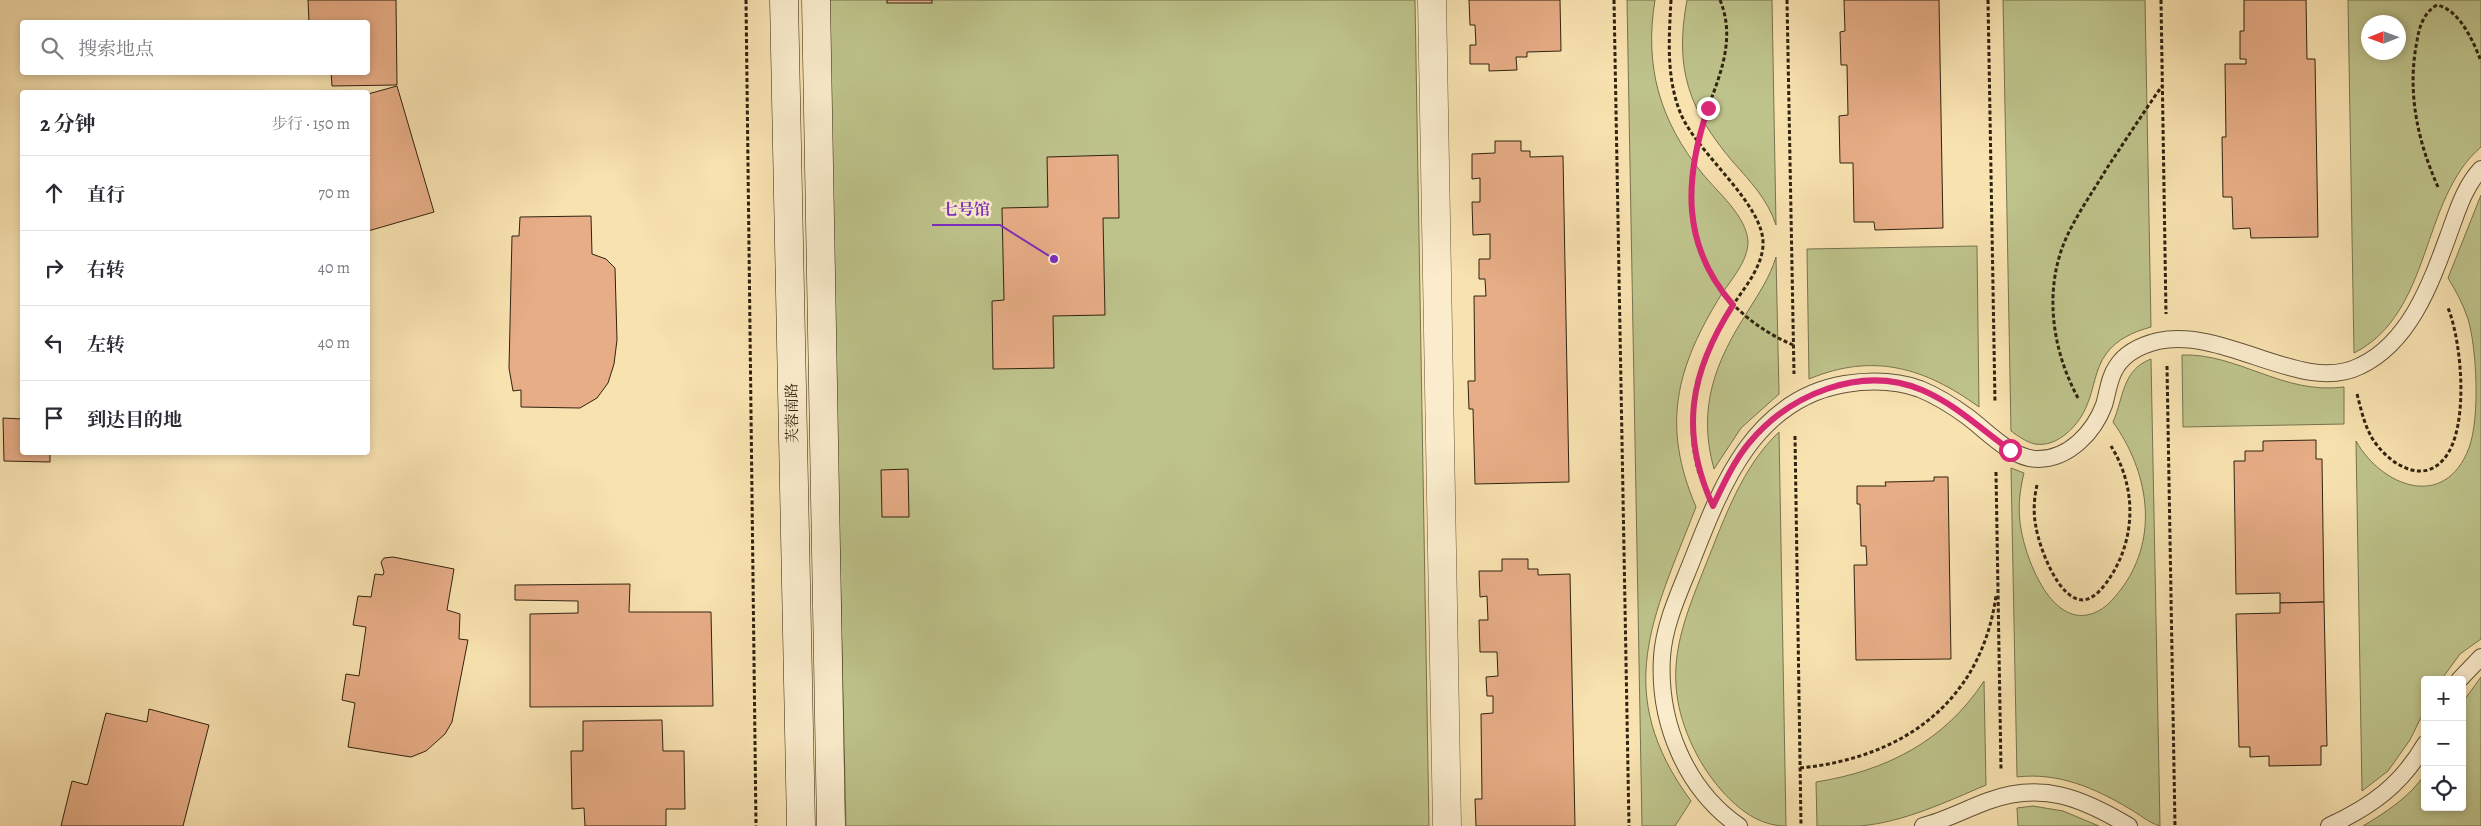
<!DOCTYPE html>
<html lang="zh">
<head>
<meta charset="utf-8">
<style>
	:root { --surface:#fff; --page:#f7f7f7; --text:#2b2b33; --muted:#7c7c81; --line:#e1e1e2 }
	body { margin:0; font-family:Alegreya,"Noto Serif SC",serif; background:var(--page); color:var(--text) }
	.controls { position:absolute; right:15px; bottom:15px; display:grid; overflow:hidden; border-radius:5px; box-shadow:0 2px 8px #0003 }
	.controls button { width:45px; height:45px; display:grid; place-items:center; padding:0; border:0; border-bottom:1px solid var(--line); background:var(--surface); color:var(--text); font:25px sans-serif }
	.compass { position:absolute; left:2361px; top:15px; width:45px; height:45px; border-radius:50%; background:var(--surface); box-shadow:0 2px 8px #0003; rotate:269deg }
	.stop { position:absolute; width:15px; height:15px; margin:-11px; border:4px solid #db2777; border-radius:50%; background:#fff }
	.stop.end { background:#db2777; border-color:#fff; box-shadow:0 1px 5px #0008 }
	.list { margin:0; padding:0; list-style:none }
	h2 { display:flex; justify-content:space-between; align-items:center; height:65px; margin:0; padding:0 20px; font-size:21px }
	h2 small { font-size:16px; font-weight:400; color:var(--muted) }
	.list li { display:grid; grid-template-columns:32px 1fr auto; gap:15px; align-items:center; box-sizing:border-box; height:75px; padding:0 20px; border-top:1px solid var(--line) }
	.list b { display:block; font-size:19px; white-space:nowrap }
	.list em { font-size:16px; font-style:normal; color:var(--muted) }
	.icon { flex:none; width:28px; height:28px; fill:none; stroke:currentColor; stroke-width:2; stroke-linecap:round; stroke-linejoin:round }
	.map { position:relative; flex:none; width:2481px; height:826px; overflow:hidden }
	.search { position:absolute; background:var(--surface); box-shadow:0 2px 8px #0003; left:20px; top:20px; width:350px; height:55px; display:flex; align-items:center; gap:12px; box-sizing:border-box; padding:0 18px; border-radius:5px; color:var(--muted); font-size:19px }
	.panel { position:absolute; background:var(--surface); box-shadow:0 2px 8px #0003; left:20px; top:90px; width:350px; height:365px; border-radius:5px }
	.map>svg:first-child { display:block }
</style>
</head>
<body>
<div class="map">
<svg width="2481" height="826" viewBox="0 0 2481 826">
	<rect width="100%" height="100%" fill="#f8e2b0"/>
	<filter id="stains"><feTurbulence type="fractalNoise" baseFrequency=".004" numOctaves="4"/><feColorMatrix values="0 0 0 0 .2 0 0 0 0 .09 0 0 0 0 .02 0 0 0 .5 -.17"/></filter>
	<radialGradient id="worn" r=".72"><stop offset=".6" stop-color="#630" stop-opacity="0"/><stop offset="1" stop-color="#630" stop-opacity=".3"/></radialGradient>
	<!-- green -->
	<g fill="#bec38b" stroke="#78734d" fill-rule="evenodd">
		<polygon points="827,0 1415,0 1429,826 846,826"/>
		<path d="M1627,0H1655C1644,67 1660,121 1702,173C1717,192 1747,216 1748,242C1748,261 1731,280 1721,295C1676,368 1661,425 1696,507C1653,618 1611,692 1691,801L1675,826H1642Z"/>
		<path d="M1687,0H1772L1776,225C1768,200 1750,181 1733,162C1689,110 1674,69 1687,0Z"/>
		<path d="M2003,0H2145L2151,327C2133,332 2117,339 2106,354C2095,369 2094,389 2087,405C2080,424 2058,448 2035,444C2026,442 2018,436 2011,431Z"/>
		<path d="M2348,0H2481V147C2420,199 2433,313 2354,353ZM2368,22H2398V52H2368Z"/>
		<path d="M2481,195V639L2460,654L2441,680H2425V709L2410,740L2388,771L2362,791L2356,441C2382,487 2445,511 2469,448C2480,418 2477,349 2468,319C2463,304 2456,291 2448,278Z"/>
		<path d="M1977,246L1979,407C1925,368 1874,352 1809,379L1807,249Z"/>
		<path d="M1776,257L1779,394L1741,428L1714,469C1697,408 1715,362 1748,311C1759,293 1770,277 1776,257Z"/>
		<path d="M2182,355C2238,353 2283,395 2344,387V424L2183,427Z"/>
		<path d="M2151,359L2160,826C2149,823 2139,814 2130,809C2095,788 2058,772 2017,777L2011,468L2024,473C2020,489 2018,505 2020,522C2023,551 2047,622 2087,615C2103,612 2113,600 2122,588C2160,536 2148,471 2113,422C2124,397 2122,370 2151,359Z"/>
		<path d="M1779,432L1786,826C1760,826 1739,810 1722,791C1697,763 1678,722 1676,685C1673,643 1691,602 1706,564C1725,517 1742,467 1779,432Z"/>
		<path d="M2481,677V826H2363C2386,812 2410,797 2425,774V807H2462V703Z"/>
		<path d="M1984,681L1986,785C1946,802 1904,822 1860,826C1846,826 1831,826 1817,826L1816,782C1886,771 1945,741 1984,681Z"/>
		<polygon points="2033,806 2063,811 2099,826 2018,826 2017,808"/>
	</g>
	<!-- building -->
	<g fill="#e7ad86" stroke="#31230f">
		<polygon points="308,0 396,0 397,85 332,86 331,72 368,72 368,22 309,22"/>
		<rect x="887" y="0" width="45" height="3"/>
		<polygon points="1469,0 1560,0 1561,51 1527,52 1527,57 1516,57 1517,70 1489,71 1489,64 1470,64 1470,45 1476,45 1475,25 1470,25"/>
		<polygon points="1844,0 1939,0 1943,228 1875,230 1874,222 1854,222 1853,163 1840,163 1839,116 1848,115 1847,65 1841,65 1840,32 1845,31"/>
		<polygon points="2244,0 2306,0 2307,59 2315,59 2318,237 2251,238 2250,228 2233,229 2232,197 2223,197 2222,137 2226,137 2225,64 2246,64 2246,59 2240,59 2240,31 2244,31"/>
		<polygon points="397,86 434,212 368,231 368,94"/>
		<polygon points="1495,141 1521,141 1521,151 1530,151 1530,157 1563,156 1569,482 1475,484 1473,409 1469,409 1468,381 1475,381 1474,296 1486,296 1485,279 1479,279 1479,259 1490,259 1490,234 1473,235 1472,202 1480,202 1480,178 1472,179 1472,154 1495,153"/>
		<polygon points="1118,155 1119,218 1103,218 1105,315 1053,316 1054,368 993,369 992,301 1004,300 1002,208 1048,207 1047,157"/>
		<polygon points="591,216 592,254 606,259 615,268 617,340 614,364 608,383 597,398 580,408 521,407 521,390 513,391 509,368 512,236 519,236 520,217"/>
		<polygon points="3,418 22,419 22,452 50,452 50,462 4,461"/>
		<polygon points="2316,440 2316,459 2322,459 2324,602 2280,603 2280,593 2236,594 2234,461 2245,461 2245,451 2263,451 2263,441"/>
		<polygon points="908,469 909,517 882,517 881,470"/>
		<polygon points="1934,477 1948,477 1951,659 1856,660 1854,565 1867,565 1866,546 1861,546 1860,504 1857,504 1857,486 1886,486 1885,482 1934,481"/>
		<polygon points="393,557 454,569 447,610 460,614 459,639 468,640 452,722 445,734 426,751 411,757 348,747 355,703 342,700 346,674 359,676 366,627 353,625 358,596 371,597 375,574 383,575 384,572 381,562 384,558"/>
		<polygon points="1502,559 1528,559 1528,569 1538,569 1538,575 1570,574 1575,826 1476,826 1475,799 1482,799 1481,714 1493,713 1493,696 1487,696 1486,677 1498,676 1497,652 1480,652 1479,620 1488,620 1487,596 1480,597 1479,571 1502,571"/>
		<polygon points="630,584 629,612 711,612 713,706 530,707 530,614 578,613 578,601 515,600 515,585"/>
		<polygon points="2324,602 2327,746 2321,746 2321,765 2269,766 2269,756 2250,757 2250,747 2239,747 2236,614 2280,613 2280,603"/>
		<polygon points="149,709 209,725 183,826 61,826 72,781 87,785 88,783 106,713 147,722"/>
		<polygon points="662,720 663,751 684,751 685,809 666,809 666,826 585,826 584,808 572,809 571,751 583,751 583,721"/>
	</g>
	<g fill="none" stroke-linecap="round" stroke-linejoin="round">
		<!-- service casing -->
		<g stroke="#635337" stroke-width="18">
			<g id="service">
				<polyline points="2459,680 2481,657"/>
				<path d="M1739,826C1685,789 1658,721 1662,657C1664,623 1681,589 1693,558C1722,484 1755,399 1845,384C1871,380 1895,380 1920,389C1937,396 1953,406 1968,417C1988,432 2012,459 2038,459C2069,459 2094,432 2104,405C2108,392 2109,377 2117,366C2126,352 2142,345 2158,341C2227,327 2302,395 2360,366C2411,342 2432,280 2450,231C2458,209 2465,186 2481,169"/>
				<path d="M1923,826C1946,820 1966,809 1988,801C2042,781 2082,798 2129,826"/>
				<path d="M2329,826C2372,806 2401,785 2425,744"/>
			</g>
		</g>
		<!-- minor casing -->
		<g stroke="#635337" stroke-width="29">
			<polyline id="minor" points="1432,0 1447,826"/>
		</g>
		<!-- secondary casing -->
		<g stroke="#31230f" stroke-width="29">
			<g id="secondary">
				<polyline points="784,0 801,826"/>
				<polyline points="816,0 831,826"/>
			</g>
		</g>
		<!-- path -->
		<g stroke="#31230f" stroke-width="3" stroke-dasharray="4 2.5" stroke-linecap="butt">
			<polyline points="746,0 756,826"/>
			<polyline points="1614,0 1629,826"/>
			<path d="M1671,0C1669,38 1666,76 1680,112C1696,153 1765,204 1763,245C1762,267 1745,287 1733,305C1700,356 1681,413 1699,473"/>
			<path d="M1720,0C1739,46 1713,88 1700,131C1674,223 1703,306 1793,345"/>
			<polyline points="1787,0 1794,374"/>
			<polyline points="1988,0 1995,403"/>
			<polyline points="2161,0 2166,314"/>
			<path d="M2438,187C2417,140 2407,91 2417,41C2419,27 2424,12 2437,5C2460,10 2473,41 2481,61"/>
			<polyline points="2167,366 2175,826"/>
			<path d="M2357,394C2361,409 2364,424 2372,438C2386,461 2420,486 2443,460C2470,431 2462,342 2448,308"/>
			<path d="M2078,398C2051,348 2043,286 2068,234C2079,211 2094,190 2107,168C2125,141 2143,113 2162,86"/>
			<polyline points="1795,436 1801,826"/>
			<polyline points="1996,472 2001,770"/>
			<path d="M2037,485C2034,498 2033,513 2036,527C2039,546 2058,600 2083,600C2094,599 2103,588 2109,579C2136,539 2137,488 2111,446"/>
			<path d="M1800,768C1903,758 1981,702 1996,596"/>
		</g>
		<!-- service -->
		<use href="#service" stroke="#faeccc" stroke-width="16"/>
		<!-- minor -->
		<use href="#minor" stroke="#faeccc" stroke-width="28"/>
		<!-- secondary -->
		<use href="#secondary" stroke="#faeccc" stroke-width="28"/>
	</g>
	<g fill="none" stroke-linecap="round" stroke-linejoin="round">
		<!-- route -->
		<path stroke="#db2777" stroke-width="6" d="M1708,108C1684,180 1681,245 1733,305C1690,372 1679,432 1713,506C1723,485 1734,461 1749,443C1789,395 1860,364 1922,390C1955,404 1981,429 2010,450"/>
	</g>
	<g text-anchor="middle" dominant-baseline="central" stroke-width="5" stroke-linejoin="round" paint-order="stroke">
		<!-- street labels -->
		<g font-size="15" fill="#31230f" stroke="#faeccc">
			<text transform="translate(792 413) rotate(-91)">芙蓉南路</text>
		</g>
	</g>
	<!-- callouts -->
	<path fill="none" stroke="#7b2cbf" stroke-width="2" d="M1054 259L1000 225H932"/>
	<circle fill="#7b2cbf" stroke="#faeccc" stroke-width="2" cx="1054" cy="259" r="5"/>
	<g font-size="16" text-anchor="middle" font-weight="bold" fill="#7b2cbf" stroke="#faeccc" stroke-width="5" stroke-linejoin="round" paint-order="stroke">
		<text x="966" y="215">七号馆</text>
	</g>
	<rect width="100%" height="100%" filter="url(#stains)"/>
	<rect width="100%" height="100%" fill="url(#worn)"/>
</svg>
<div class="controls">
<button>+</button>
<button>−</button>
<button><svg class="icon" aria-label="locate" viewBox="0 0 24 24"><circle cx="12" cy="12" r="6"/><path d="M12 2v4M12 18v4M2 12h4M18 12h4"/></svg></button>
</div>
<svg class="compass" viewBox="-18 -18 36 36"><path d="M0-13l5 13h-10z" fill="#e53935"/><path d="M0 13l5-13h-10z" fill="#7c7c81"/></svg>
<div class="stop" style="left:2010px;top:450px"></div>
<div class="stop end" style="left:1708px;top:108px"></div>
<div class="search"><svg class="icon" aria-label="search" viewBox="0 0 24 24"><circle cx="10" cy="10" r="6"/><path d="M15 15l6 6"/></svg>搜索地点</div>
<section class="panel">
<h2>2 分钟<small>步行 · 150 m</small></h2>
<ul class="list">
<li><svg class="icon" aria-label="ahead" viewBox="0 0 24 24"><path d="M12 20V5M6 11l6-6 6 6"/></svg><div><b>直行</b></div><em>70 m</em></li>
<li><svg class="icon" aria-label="right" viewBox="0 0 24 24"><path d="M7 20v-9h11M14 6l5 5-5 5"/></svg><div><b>右转</b></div><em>40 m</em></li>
<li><svg class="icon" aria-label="left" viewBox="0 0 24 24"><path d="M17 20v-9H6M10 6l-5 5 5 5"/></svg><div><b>左转</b></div><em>40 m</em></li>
<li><svg class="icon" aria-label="arrive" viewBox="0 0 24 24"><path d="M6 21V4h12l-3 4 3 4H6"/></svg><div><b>到达目的地</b></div></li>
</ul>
</section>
</div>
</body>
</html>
